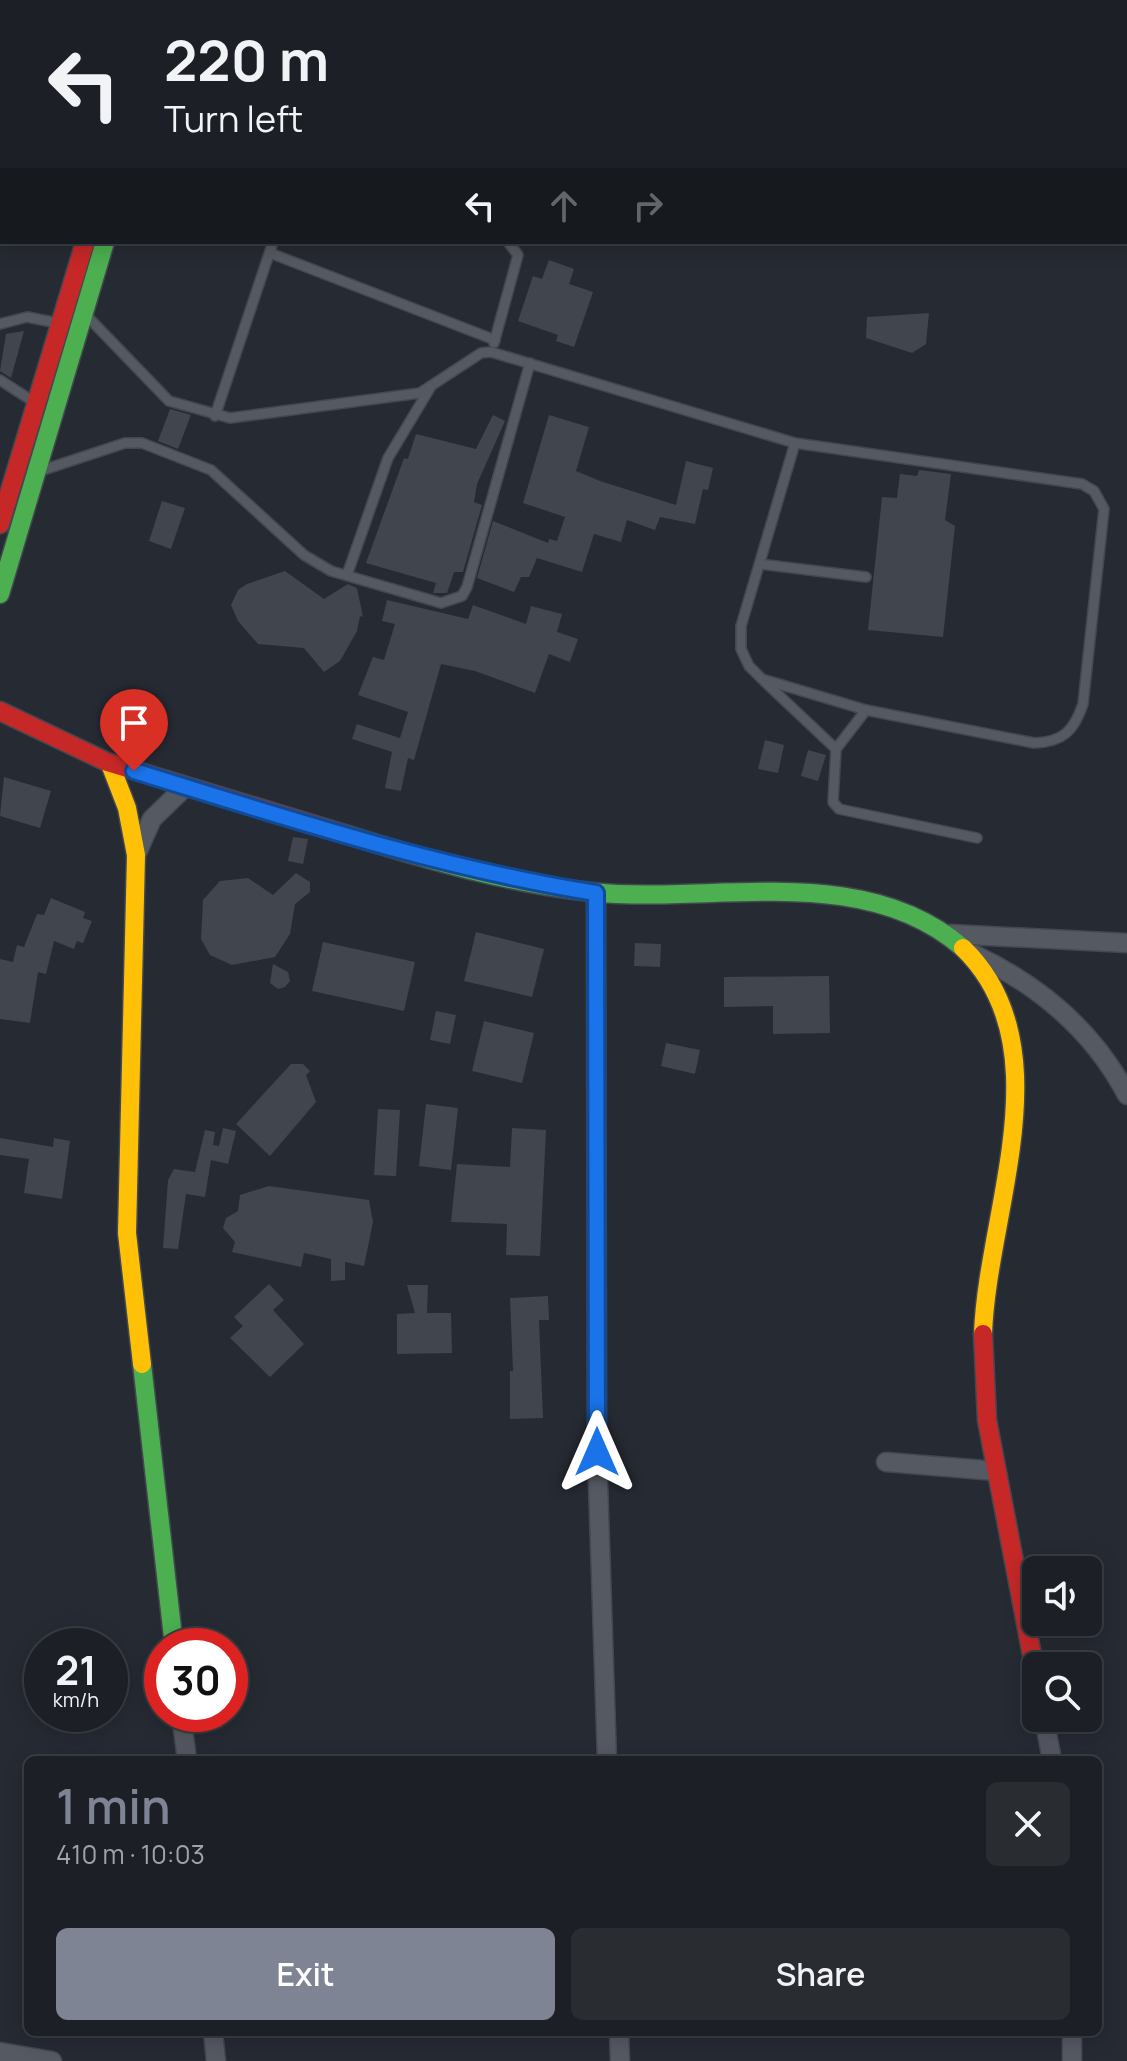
<!DOCTYPE html>
<meta charset="utf-8">
<style>
:root{--surface:#1c2026;--page:#292d32;--text:#f1f3f6;--muted:#a0a3a7;--line:#3a3e43;--accent:#7e8493}
body{margin:0;font-family:Manrope,sans-serif;background:var(--page);color:var(--text);height:100vh;display:flex;flex-direction:column;font-size:30px;white-space:nowrap}
*{box-sizing:border-box;margin:0}
p{font-size:26px;color:var(--muted)}
.icon{flex:none;width:44px;height:44px;fill:none;stroke:currentColor;stroke-width:2;stroke-linecap:round;stroke-linejoin:round}
.map{position:relative;flex:1;overflow:hidden}
.drawer{position:absolute;left:24px;top:1756px;width:1078px;height:280px;display:flex;flex-direction:column;background:var(--surface);border-radius:12px;box-shadow:0 4px 20px #0003,0 0 0 2px var(--line)}
.drawer>*{flex:none}
.guide{position:absolute;left:0px;top:0px;width:1128px;height:244px;box-shadow:0 4px 20px #0003,0 0 0 2px var(--line);background:#1c2026;color:var(--text);overflow:hidden}
.controls{position:absolute;left:1022px;top:1556px;display:grid;gap:16px}
.controls a{display:grid;place-items:center;width:80px;height:80px;border-radius:12px;background:var(--surface);box-shadow:0 4px 20px #0003,0 0 0 2px var(--line);font-size:40px}
.speed{position:absolute;left:24px;top:1628px;display:flex;gap:16px;font-size:40px;font-weight:700;text-align:center}
.speed>*{display:grid;place-content:center;width:104px;height:104px;border-radius:50%;background:var(--surface);box-shadow:0 4px 20px #0003,0 0 0 2px var(--line);line-height:1}
.speed small{font-size:20px;font-weight:400}
.speed .limit{border:12px solid #d22;background:#fff;color:#111}
.pin{position:absolute;display:grid;place-items:center;width:68px;height:68px;color:#fff;margin:-82px -34px;border-radius:50% 50% 50% 0;rotate:-45deg;box-shadow:0 0 8px #0007}
.pin .icon{rotate:45deg}
.me{position:absolute;width:88px;margin:-44px;rotate:0deg;stroke-linejoin:round;filter:drop-shadow(0 0 6px #0008)}
.turn{display:flex;align-items:center;gap:28px;height:168px;padding:0 32px;font-size:36px}
.turn .icon{width:104px;height:104px;stroke-width:2.5}
.turn b{display:block;font-size:56px;line-height:68px}
.lanes{display:flex;align-items:center;height:76px;padding:0 32px;background:#0003;justify-content:center;gap:40px;direction:ltr}
.lanes .off{opacity:.35}
.round{display:grid;place-items:center;flex:none;width:84px;height:84px;border-radius:12px;background:var(--page)}
.overview{display:flex;align-items:center;justify-content:space-between;height:136px;padding:0 32px}
h1{font-size:48px;font-weight:600;line-height:60px;color:var(--accent)}
.action{display:flex;gap:16px;margin-top:auto;padding:16px 32px}
.action a{flex:1;height:92px;border-radius:12px;background:var(--accent);color:#fff;font-size:32px;font-weight:600;line-height:92px;text-align:center}
.action a+a{background:var(--page);color:var(--text)}
.map>svg:first-child{display:block}
.building{fill:#41454e}
.lines{fill:none;stroke-linecap:round;stroke-linejoin:round}
.lane-casing{stroke:#434750;stroke-width:12}
.street-casing{stroke:#434750;stroke-width:21}
.fast-casing{stroke:#434750;stroke-width:21}
.slow-casing{stroke:#434750;stroke-width:21}
.jam-casing{stroke:#434750;stroke-width:21}
.lane{stroke:#555962;stroke-width:9}
.street{stroke:#555962;stroke-width:18}
.fast{stroke:#4caf50;stroke-width:18}
.slow{stroke:#ffc107;stroke-width:18}
.jam{stroke:#c62828;stroke-width:18}
.route-casing{stroke:#114b97;stroke-width:20}
.route{stroke:#1a73e8;stroke-width:14}
</style>
<div class="map">
<svg width="1127" height="2061" viewBox="0 0 1127 2061">
<rect width="100%" height="100%" fill="#262a33"/>
<g class="building">
<polygon points="549,260 574,269 569,284 593,292 574,347 556,341 558,335 518,321 533,276 542,279"/>
<polygon points="929,313 926,344 912,353 866,338 867,317"/>
<polygon points="24,331 11,378 0,371 6,334"/>
<polygon points="170,409 191,415 178,449 158,441"/>
<polygon points="493,415 505,421 477,484 474,502 482,505 463,572 454,572 447,593 433,593 436,583 366,563 404,458 408,459 416,434 476,449"/>
<polygon points="549,415 589,427 576,471 600,481 676,505 686,461 713,468 708,490 703,489 695,524 660,517 655,530 627,520 621,542 594,534 582,572 537,558 529,577 521,577 514,592 477,578 493,521 548,543 549,539 557,541 565,517 523,503"/>
<polygon points="919,470 951,474 945,520 955,526 943,637 868,630 882,497 897,498 900,474 917,476"/>
<polygon points="162,501 185,508 171,549 149,541"/>
<polygon points="285,571 324,599 348,584 357,588 363,617 360,616 357,631 340,661 324,672 304,648 258,644 238,621 231,605 238,590 247,584"/>
<polygon points="387,600 468,619 473,605 526,624 531,606 562,614 557,632 578,639 570,662 549,654 535,693 475,671 441,664 414,760 408,758 401,791 385,788 392,752 352,739 357,724 400,738 408,712 358,695 373,657 384,660 395,624 382,621"/>
<polygon points="765,740 784,745 778,773 758,769"/>
<polygon points="808,750 826,755 818,781 801,776"/>
<polygon points="4,777 51,791 40,828 0,816"/>
<polygon points="293,837 308,839 303,864 288,861"/>
<polygon points="296,873 310,882 310,892 295,904 290,934 275,957 232,965 210,955 201,939 203,900 220,881 248,878 273,895"/>
<polygon points="51,898 85,912 83,918 92,921 83,943 77,941 74,949 54,941 46,974 38,972 30,1023 0,1019 0,959 13,962 17,945 24,947 37,914 44,915"/>
<polygon points="476,932 544,949 532,997 464,981"/>
<polygon points="323,942 415,962 404,1011 312,991"/>
<polygon points="635,943 661,944 660,967 634,966"/>
<polygon points="273,964 288,972 290,981 285,987 278,989 270,983"/>
<polygon points="829,976 830,1033 773,1034 773,1006 724,1007 724,977"/>
<polygon points="436,1011 456,1015 450,1044 430,1040"/>
<polygon points="484,1021 534,1033 522,1083 472,1071"/>
<polygon points="666,1043 700,1050 695,1074 661,1066"/>
<polygon points="291,1064 303,1064 310,1071 306,1075 316,1102 270,1156 236,1124"/>
<polygon points="426,1104 458,1108 451,1170 419,1166"/>
<polygon points="378,1109 400,1110 396,1176 374,1175"/>
<polygon points="223,1128 236,1131 228,1164 211,1160 205,1197 186,1194 178,1249 163,1248 168,1180 174,1169 195,1172 205,1130 215,1132 213,1145 219,1146"/>
<polygon points="512,1128 546,1130 540,1256 506,1255 507,1224 451,1222 457,1164 510,1167"/>
<polygon points="0,1138 53,1147 54,1138 70,1141 62,1199 24,1193 29,1159 0,1155"/>
<polygon points="269,1186 369,1200 373,1222 364,1266 345,1262 345,1280 331,1281 331,1259 304,1253 301,1267 232,1252 235,1242 223,1228 226,1218 238,1211 240,1195"/>
<polygon points="269,1284 284,1300 273,1310 304,1344 270,1377 230,1338 243,1326 234,1317"/>
<polygon points="407,1285 428,1285 427,1313 451,1313 452,1353 397,1354 397,1314 415,1313"/>
<polygon points="548,1296 549,1320 539,1320 543,1418 510,1419 510,1371 513,1371 510,1298"/>
</g>
<g class="lines">
<defs>
<g id="lane">
<polyline points="270,253 495,340"/>
<path d="M86 315 169 401 230 418 420 393 481 353 491 352 795 443 1082 484 1094 491 1104 509 1083 704C1074 731 1063 742 1034 743L866 710 762 679 749 666 741 649V626L795 443"/>
<polyline points="0,324 27,317 58,323"/>
<polyline points="494,343 518,255 508,242"/>
<polyline points="0,380 34,402"/>
<polyline points="215,416 273,242"/>
<polyline points="40,471 125,443 142,443 211,470 304,555 331,571 441,603 462,596 467,587 530,363"/>
<polyline points="760,564 866,577"/>
<polyline points="347,575 388,458 430,388"/>
<polyline points="765,682 836,749"/>
<polyline points="866,710 836,749 833,802 839,809 977,838"/>
</g>
<g id="street">
<polyline points="362,2 363,0"/>
<polyline points="628,2 628,0"/>
<polyline points="1032,2 1032,0"/>
<polyline points="136,855 152,819 184,788"/>
<polyline points="596,893 597,1452 607,1760"/>
<polyline points="950,934 1127,943"/>
<path d="M973 954C1039 985 1093 1030 1127 1095"/>
<polyline points="886,1462 996,1471"/>
<polyline points="181,1714 187,1760"/>
<polyline points="1044,1718 1052,1760"/>
<polyline points="213,2032 216,2061"/>
<polyline points="619,2032 620,2061"/>
<polyline points="0,2052 52,2061"/>
<polyline points="1072,2061 1072,2032"/>
</g>
<g id="fast">
<polyline points="144,0 146,2"/>
<polyline points="1126,211 1127,211"/>
<polyline points="0,594 105,242"/>
<path d="M348 835C428 860 507 883 591 892 711 905 862 860 963 948"/>
<polyline points="142,1364 174,1646"/>
</g>
<g id="slow">
<polyline points="293,0 301,2"/>
<polyline points="1126,191 1127,191"/>
<polyline points="110,764 127,808 136,855 127,1233 142,1364"/>
<path d="M963 948C1065 1047 987 1212 983 1334"/>
</g>
<g id="jam">
<polyline points="192,2 194,0"/>
<polyline points="0,524 85,242"/>
<polyline points="0,711 107,762 348,835"/>
<polyline points="983,1334 987,1420 1036,1676"/>
</g>
</defs>
<use href="#lane" class="lane-casing"/>
<use href="#street" class="street-casing"/>
<use href="#fast" class="fast-casing"/>
<use href="#slow" class="slow-casing"/>
<use href="#jam" class="jam-casing"/>
<use href="#lane" class="lane"/>
<use href="#street" class="street"/>
<use href="#fast" class="fast"/>
<use href="#slow" class="slow"/>
<use href="#jam" class="jam"/>
</g>
<g class="lines">
<defs>
<path id="route" d="M134 771C287 818 438 868 596 893L597 1452"/>
</defs>
<use href="#route" class="route-casing"/>
<use href="#route" class="route"/>
</g>
</svg>
<div class="controls">
<a><svg class="icon" aria-label="sound" viewBox="0 0 24 24"><path d="M4 9h4l5-4v14l-5-4H4zM17 9q2 3 0 6"/></svg></a>
<a><svg class="icon" aria-label="search" viewBox="0 0 24 24"><circle cx="10" cy="10" r="6"/><path d="M15 15l6 6"/></svg></a>
</div>
<div class="speed"><div>21<small>km/h</small></div><div class="limit">30</div></div>
<div class="pin" style="left:134px;top:771px;background:#d93025"><svg class="icon" aria-label="arrive" viewBox="0 0 24 24"><path d="M6 21V4h12l-3 4 3 4H6"/></svg></div>
<svg class="me" style="left:597px;top:1452px" viewBox="-20 -20 40 40"><path d="M0-17L14 15 0 8-14 15z" fill="#1a73e8" stroke="#fff" stroke-width="4"/></svg>
<div class="guide">
<div class="turn"><svg class="icon" aria-label="left" viewBox="0 0 24 24"><path d="M17 20v-9H6M10 6l-5 5 5 5"/></svg><div><b>220 m</b>Turn left</div></div>
<div class="lanes"><svg class="icon" aria-label="left" viewBox="0 0 24 24"><path d="M17 20v-9H6M10 6l-5 5 5 5"/></svg><svg class="icon off" aria-label="ahead" viewBox="0 0 24 24"><path d="M12 20V5M6 11l6-6 6 6"/></svg><svg class="icon off" aria-label="right" viewBox="0 0 24 24"><path d="M7 20v-9h11M14 6l5 5-5 5"/></svg></div>
</div>
<section class="drawer">
<div class="overview"><div><h1>1 min</h1><p>410 m · 10:03</p></div><a class="round"><svg class="icon" aria-label="close" viewBox="0 0 24 24"><path d="M6 6l12 12M18 6L6 18"/></svg></a></div>
<div class="action"><a>Exit</a><a>Share</a></div>
</section>
</div>
